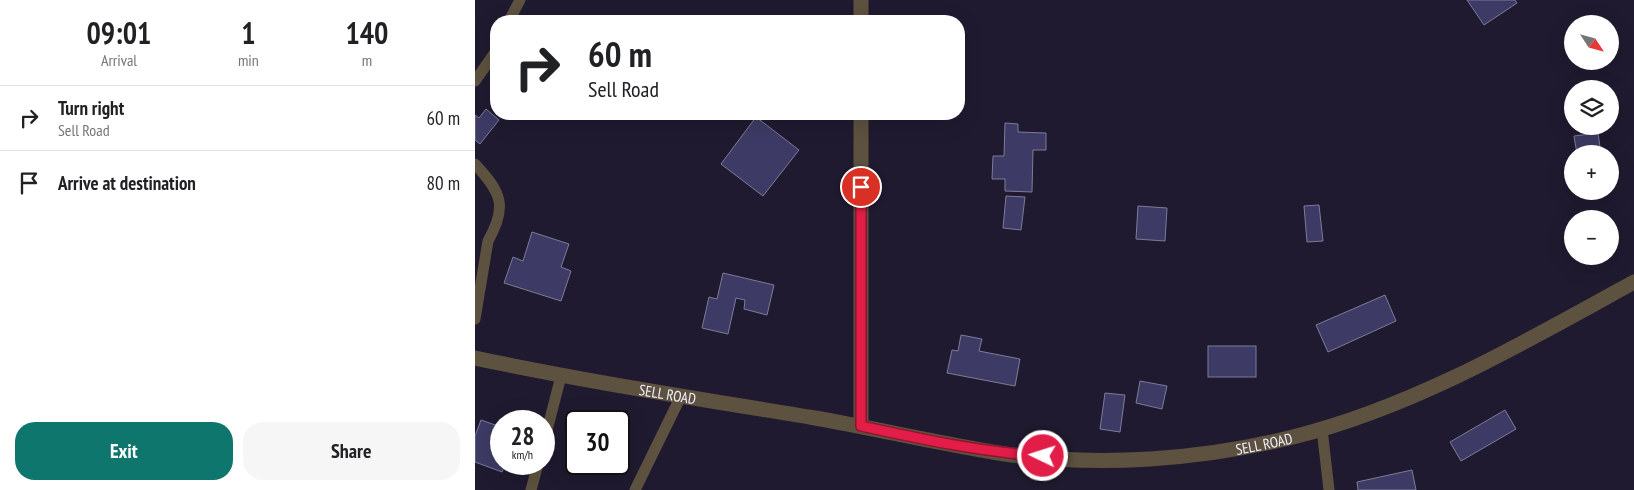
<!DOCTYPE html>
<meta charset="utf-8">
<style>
:root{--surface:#fff;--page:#f6f6f6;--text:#202124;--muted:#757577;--line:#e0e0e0;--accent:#0f766e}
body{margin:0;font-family:"PT Sans Narrow",sans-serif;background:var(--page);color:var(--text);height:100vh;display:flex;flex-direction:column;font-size:19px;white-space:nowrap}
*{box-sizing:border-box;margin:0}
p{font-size:16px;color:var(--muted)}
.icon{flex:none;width:28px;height:28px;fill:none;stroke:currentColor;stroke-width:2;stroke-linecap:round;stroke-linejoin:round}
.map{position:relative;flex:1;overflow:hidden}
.sheet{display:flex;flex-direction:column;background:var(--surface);width:475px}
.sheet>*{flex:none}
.guide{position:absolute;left:15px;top:15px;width:475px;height:105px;border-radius:20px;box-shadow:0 5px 20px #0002;background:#fff;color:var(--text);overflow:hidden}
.needle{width:32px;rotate:126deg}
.tools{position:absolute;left:1089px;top:15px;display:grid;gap:10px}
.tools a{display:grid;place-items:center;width:55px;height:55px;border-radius:50%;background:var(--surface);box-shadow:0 5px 20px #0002;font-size:25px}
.speed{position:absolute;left:15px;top:410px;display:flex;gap:10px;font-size:25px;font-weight:700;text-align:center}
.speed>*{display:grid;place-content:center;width:65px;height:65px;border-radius:50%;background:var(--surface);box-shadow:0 5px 20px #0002;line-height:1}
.speed small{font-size:12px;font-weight:400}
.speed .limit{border:2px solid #111;border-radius:8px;background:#fff;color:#111}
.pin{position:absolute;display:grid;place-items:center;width:42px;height:42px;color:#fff;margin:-21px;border:2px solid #fff;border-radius:50%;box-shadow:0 1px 5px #0007}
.me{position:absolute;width:55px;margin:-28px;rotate:274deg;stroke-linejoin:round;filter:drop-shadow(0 0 4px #0008)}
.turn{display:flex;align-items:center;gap:18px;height:105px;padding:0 15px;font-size:22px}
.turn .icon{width:65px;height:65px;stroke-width:2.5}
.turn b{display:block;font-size:35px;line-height:42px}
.eta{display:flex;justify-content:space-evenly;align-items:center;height:85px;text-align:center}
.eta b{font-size:30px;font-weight:700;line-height:35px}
.primary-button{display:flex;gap:10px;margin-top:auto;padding:10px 15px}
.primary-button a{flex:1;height:58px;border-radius:20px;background:var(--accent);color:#fff;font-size:20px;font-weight:700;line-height:58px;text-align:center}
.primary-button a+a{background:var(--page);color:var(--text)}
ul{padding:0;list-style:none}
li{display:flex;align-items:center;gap:15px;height:65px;padding:0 15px;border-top:1px solid var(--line)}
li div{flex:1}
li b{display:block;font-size:19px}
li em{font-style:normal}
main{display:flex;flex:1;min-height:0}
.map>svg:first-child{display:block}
.building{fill:#3d3b65;stroke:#7c7c98}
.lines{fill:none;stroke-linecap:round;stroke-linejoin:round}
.service{stroke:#5d523f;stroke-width:11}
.minor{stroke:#5d523f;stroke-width:15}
.route-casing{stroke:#92132f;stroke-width:12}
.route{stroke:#e11d48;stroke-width:9}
.labels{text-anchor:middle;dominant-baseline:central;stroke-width:5;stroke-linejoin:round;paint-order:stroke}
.street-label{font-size:15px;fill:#f2effe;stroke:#201a30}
</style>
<main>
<section class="sheet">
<div class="eta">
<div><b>09:01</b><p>Arrival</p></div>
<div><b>1</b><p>min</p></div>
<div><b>140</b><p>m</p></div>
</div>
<ul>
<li><svg class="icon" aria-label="right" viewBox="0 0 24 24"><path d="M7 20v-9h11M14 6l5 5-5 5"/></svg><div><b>Turn right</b><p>Sell Road</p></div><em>60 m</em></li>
<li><svg class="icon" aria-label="arrive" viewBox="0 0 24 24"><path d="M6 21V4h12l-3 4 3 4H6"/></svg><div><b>Arrive at destination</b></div><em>80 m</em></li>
</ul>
<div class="primary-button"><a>Exit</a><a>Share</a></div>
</section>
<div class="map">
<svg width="1159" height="490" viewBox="0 0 1159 490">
<rect width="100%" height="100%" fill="#201a30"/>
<g class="building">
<polygon points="992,0 1040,0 1042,3 1009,25"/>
<polygon points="11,109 24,120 5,144 0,140 0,115 4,118"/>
<polygon points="281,117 324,150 288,196 246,164"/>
<polygon points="530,123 543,124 543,132 571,133 571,150 558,150 557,192 530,191 530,179 517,179 518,156 529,156"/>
<polygon points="1123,133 1126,154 1102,154 1099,136"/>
<polygon points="531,196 550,197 546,230 528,228"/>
<polygon points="844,205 848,241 832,242 829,206"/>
<polygon points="663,206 692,208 690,241 661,239"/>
<polygon points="57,232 94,244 86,267 96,271 86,301 29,283 38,257 48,261"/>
<polygon points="248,273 299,285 292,315 269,309 270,300 261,298 253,334 227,328 234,297 242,299"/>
<polygon points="910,295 921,321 853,352 841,325"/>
<polygon points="486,335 507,339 504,351 545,359 540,386 472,373 477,350 483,351"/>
<rect x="733" y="346" width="48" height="31"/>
<polygon points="665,381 692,386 687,409 661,403"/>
<polygon points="630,393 650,395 645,432 625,429"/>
<polygon points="1030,410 1041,429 986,461 975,442"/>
<polygon points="6,420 26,427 26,464 30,464 27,472 0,462 0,436"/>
<polygon points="101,427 101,453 91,448"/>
<polygon points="937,470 941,490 883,490 882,482"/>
</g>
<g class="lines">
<g class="service">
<polyline points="34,21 45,0"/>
<polyline points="0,81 21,51"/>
<path d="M0 164C26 192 33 206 13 241L0 319"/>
<polyline points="847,429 854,490"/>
<polyline points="69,442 86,376"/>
<polyline points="56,490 63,464"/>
<polyline points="160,490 206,396"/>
</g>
<g class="minor">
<polyline points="386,0 386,21"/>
<path id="s1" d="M0 358C113 382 226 399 340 418 403 429 466 444 530 454 625 467 726 460 818 437 939 407 1050 342 1159 282"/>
<polyline points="386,426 386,114"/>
</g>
</g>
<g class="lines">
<defs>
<path id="route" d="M386 187V426C446 439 506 452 568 456"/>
</defs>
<use href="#route" class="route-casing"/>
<use href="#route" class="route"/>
</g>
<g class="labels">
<g class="street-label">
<text stroke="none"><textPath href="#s1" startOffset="196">SELL ROAD</textPath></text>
<text stroke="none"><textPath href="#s1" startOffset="799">SELL ROAD</textPath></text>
</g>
</g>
</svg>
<div class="tools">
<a><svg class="needle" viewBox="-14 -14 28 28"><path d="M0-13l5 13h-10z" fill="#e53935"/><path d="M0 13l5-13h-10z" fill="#757577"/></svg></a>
<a><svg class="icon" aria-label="layers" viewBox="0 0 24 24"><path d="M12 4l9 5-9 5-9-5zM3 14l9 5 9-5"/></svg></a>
<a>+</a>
<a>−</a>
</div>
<div class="speed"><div>28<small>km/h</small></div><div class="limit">30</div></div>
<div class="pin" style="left:386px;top:187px;background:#d93025"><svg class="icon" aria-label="arrive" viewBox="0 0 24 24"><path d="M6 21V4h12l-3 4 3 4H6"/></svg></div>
<svg class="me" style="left:568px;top:456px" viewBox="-20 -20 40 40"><circle r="17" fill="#e11d48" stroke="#fff" stroke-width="3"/><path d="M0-11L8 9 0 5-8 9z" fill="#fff"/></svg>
<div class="guide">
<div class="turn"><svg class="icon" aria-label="right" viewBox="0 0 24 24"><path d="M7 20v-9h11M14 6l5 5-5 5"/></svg><div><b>60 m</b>Sell Road</div></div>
</div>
</div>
</main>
